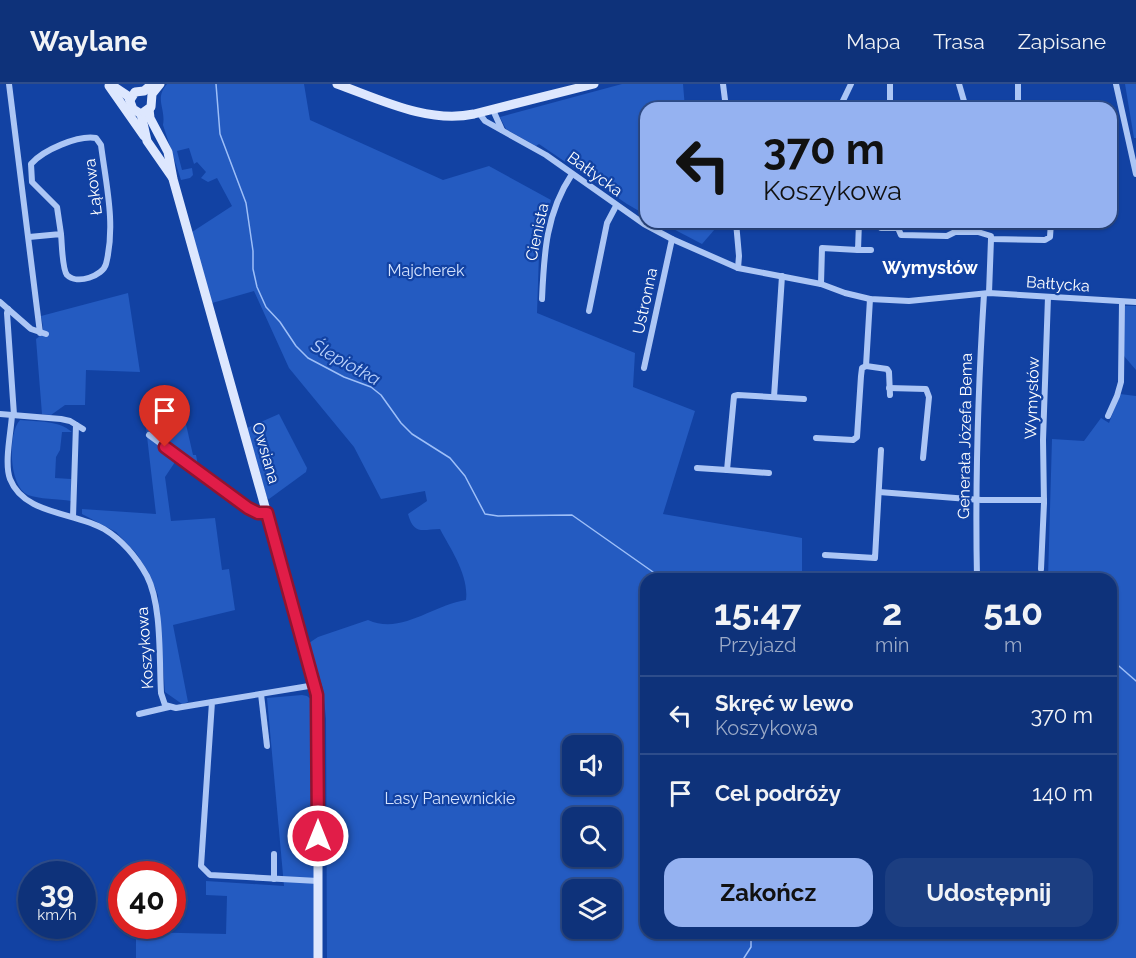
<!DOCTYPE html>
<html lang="pl">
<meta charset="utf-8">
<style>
:root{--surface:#0e327a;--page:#1c3e81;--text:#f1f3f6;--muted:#9baac7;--line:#2e4d8b;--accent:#95b2f1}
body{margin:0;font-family:Raleway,sans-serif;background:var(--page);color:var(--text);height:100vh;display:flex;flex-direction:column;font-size:22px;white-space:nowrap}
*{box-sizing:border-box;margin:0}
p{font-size:20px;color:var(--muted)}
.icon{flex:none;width:33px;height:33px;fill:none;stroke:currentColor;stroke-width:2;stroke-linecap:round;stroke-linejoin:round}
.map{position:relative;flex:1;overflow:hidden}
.sheet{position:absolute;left:640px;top:489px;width:477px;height:366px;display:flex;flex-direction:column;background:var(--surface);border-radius:18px;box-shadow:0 2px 4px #0004,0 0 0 2px var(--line)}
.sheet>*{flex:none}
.hud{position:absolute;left:640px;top:18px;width:477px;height:126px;border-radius:18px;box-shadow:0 2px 4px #0004,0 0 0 2px var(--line);background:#95b2f1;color:#111;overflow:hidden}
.buttons{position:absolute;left:562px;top:651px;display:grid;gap:12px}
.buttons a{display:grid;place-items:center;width:60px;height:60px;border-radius:12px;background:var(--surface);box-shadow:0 2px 4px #0004,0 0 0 2px var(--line);font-size:30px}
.speed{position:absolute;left:18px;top:777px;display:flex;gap:12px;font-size:30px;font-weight:700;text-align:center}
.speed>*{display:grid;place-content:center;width:78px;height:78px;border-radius:50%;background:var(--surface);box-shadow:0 2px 4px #0004,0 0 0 2px var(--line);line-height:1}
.speed small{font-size:15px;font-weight:400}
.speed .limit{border:9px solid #d22;background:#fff;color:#111}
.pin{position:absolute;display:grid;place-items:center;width:51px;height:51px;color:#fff;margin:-62px -26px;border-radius:50% 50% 50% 0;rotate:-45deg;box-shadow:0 0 6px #0007}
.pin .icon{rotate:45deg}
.me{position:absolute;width:66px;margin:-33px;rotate:0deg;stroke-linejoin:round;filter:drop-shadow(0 0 4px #0008)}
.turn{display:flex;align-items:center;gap:21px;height:126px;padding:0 24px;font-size:27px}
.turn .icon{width:78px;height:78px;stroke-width:2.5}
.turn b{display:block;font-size:42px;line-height:51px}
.eta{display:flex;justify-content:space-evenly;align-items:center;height:102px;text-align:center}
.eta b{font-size:36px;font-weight:700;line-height:42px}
.cta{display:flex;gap:12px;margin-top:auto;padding:12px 24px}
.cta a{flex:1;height:69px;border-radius:18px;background:var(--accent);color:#111;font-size:24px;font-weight:700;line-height:69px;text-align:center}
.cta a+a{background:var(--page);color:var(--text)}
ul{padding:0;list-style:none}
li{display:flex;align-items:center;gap:18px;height:78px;padding:0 24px;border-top:2px solid var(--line)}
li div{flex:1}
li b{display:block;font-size:22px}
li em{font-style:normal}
header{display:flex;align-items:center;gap:36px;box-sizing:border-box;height:84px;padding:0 30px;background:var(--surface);border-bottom:2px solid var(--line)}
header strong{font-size:28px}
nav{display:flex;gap:33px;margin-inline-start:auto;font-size:21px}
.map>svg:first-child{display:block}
.green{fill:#245bc1;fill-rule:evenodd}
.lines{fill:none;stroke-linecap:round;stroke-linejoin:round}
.stream{stroke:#9ebff8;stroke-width:1.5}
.street{stroke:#acc6f5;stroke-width:6}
.secondary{stroke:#dde7fe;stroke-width:9}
.route-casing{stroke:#92132f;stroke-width:15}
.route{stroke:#e11d48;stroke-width:10}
.labels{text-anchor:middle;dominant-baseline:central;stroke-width:4.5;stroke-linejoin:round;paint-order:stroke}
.street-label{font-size:16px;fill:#fff;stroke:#1242a3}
.park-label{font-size:16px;fill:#d5e3fe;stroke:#1242a3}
.neighbourhood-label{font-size:18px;font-weight:bold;fill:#fff;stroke:#1242a3}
.water-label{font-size:18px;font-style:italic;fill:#b9d0fb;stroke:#1242a3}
</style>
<header>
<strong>Waylane</strong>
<nav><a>Mapa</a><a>Trasa</a><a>Zapisane</a></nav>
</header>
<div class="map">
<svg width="1136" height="874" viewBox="0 0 1136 874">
<rect width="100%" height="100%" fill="#1242a3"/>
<g class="green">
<path d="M167 0H304L310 36 443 96 489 82 551 116 539 171 537 229 635 269 633 303 695 327 663 430 802 454V492L835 495H646V849H1112V495H1048L1052 355 1084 357 1101 334 1109 339 1120 310 1136 312V874H327L326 635 323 605 309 559 318 553 368 536C402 551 432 521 466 516 469 491 451 466 440 445 423 445 414 452 408 430L427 417 425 407 381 415 354 363 289 284 254 207 212 219 192 148 232 122 217 94 208 98 201 94 206 88 197 78 194 80 189 64 177 67 182 86 192 84 193 91 190 94 181 96 163 41C166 24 154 15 167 0ZM573 662H612V700H573ZM573 734H612V772H573ZM573 806H612V844H573Z"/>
<polygon points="622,0 683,0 685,24 646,24 646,131 627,120 539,60 536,62 506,45 500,33"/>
<polygon points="1125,0 1136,0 1136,54 1134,54"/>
<polygon points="660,138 714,138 715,145 702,160"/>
<path d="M128 209 140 288 86 286 85 321H65L51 331 42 330 36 255C46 249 43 242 41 232Z"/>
<polygon points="1125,222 1136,222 1136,286 1124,272 1123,248"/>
<polygon points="183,327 193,371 196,371 199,387 177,375 165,393 171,437 215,434 222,486 229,485 235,526 173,541 188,618 182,620 165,608 158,511 149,489 136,469 116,448 82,430 82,425 156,430 145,335"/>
<polygon points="279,330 307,384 306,388 269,415 267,414 247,344"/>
<path d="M20 336C38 338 58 336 72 348H62L60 366 56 373 55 394 71 395V417C59 415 38 415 28 411 8 402 8 348 20 336Z"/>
<polygon points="980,492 1042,493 1042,495 980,495"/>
<polygon points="302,611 307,612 313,617 316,874 136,874 136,848 226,850 227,812 206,811 206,797 284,802 267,614"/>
</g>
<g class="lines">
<g class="stream">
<polyline points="216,0 220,50 246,119 253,167 253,185 257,203 266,223 280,238 296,262 308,274 344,293 371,303 381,311 401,339 412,350 450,374 465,392 485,430 498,432 572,431 663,495"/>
<polyline points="1112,576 1136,597"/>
<polyline points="744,874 751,863 751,849"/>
</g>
<g class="street">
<polyline points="9,0 40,249"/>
<polyline points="723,0 726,24"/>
<polyline points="959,0 966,24"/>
<polyline points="1116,0 1136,90"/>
<polyline points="829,23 840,23 851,0"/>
<polyline points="890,24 890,0"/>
<polyline points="1018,24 1018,0"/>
<polyline points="493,26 502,46"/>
<polyline points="479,29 485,37 546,71 644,140 672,155 738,184 821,200 845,209 870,215 909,217 989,209 1136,218"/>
<polyline points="736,138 739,172 738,184"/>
<polyline points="881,144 898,144 901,151 947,152 955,148 978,148 991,152 991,155 1045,156 1050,153 1051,138"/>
<path d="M29 153 61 150C62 159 62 185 67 191 77 201 103 192 106 180 116 141 106 100 101 61L96 54C78 51 43 66 31 80L32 98 57 123 61 150"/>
<polyline points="858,166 871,166"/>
<polyline points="821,200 822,164 858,166 859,138"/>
<polyline points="989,209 991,155"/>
<path d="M542 215C544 169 546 129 572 90"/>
<polyline points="0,218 31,245 46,250"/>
<polyline points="8,225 7,229 14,331"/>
<polyline points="589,227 607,139 616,122"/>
<polyline points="866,282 887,285 889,288 890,311"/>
<polyline points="644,284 672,155"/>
<polyline points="889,304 926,305 929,313 923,374"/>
<polyline points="774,313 782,192"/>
<polyline points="0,330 61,335 70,337 83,345"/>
<path d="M12 331C11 348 4 379 10 395 24 431 75 428 104 445 122 456 137 474 147 492 162 521 159 576 161 609L165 621 176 624 212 618"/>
<polyline points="1108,332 1117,312 1121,298 1122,218"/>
<polyline points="149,351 248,424 258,429 268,429"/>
<polyline points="816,354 853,356 857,353 861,292 862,284 866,282 870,215"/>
<polyline points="697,384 727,386"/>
<polyline points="769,389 727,386 734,312 738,311 804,315"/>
<polyline points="879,408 981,416 1044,416"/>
<polyline points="73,433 76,341"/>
<polyline points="825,471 875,474 881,366"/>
<polyline points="1041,485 1044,419 1043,356 1048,213"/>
<path d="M977 494C975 399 978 305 984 210"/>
<polyline points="315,601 212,618 201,782 210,791 318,797"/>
<polyline points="261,610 267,662"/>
<polyline points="139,630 169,623"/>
<polyline points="274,770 274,795"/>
</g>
<g class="secondary">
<polyline points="110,0 128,12 133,25 141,30 147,57 172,93"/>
<path d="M337 0C379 15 428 40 474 30L594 0"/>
<polyline points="109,2 144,52"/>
<polyline points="130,16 135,8 144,7 152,0"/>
<polyline points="149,25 150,34 168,68 173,95 315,601 318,630 318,874"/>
<polyline points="144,28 151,23 152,10 160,0"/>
</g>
</g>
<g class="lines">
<defs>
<polyline id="route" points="165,363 248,424 258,429 267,429 317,611 318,752"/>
</defs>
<use href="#route" class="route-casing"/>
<use href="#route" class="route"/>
</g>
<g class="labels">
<g class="street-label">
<text transform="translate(595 90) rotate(36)">Bałtycka</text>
<text transform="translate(93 103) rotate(-97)">Łąkowa</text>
<text transform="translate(537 148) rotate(-78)">Cienista</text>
<text transform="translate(1058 200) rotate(4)">Bałtycka</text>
<text transform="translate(645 217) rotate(-78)">Ustronna</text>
<text transform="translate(1032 314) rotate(-88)">Wymysłów</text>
<text transform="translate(965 352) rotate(-89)">Generała Józefa Bema</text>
<text transform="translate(266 369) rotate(74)">Owsiana</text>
<text transform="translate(145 564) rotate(-94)">Koszykowa</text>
</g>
<g class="park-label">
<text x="426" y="186">Majcherek</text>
<text x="450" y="714">Lasy Panewnickie</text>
</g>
<g class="neighbourhood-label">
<text x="930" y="183">Wymysłów</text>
</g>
<g class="water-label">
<text transform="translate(346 278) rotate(29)">Ślepiotka</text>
</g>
</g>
</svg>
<div class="buttons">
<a><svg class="icon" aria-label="sound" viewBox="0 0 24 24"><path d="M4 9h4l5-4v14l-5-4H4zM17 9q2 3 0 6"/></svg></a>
<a><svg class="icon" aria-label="search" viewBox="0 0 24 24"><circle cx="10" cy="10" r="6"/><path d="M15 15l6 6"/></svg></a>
<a><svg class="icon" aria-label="layers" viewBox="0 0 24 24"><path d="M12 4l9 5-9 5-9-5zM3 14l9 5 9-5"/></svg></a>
</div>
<div class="speed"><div>39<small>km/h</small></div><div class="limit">40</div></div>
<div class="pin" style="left:165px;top:363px;background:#d93025"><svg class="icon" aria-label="arrive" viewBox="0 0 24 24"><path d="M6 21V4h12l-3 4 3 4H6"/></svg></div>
<svg class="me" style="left:318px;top:752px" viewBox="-20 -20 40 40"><circle r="17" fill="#e11d48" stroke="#fff" stroke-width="3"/><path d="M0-11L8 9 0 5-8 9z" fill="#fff"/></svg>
<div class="hud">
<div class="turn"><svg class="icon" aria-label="left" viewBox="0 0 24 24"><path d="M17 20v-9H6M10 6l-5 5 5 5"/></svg><div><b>370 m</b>Koszykowa</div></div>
</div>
<section class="sheet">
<div class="eta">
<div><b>15:47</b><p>Przyjazd</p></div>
<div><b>2</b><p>min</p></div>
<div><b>510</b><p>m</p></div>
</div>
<ul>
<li><svg class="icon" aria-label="left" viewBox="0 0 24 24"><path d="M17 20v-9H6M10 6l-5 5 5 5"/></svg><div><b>Skręć w lewo</b><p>Koszykowa</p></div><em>370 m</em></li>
<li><svg class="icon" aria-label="arrive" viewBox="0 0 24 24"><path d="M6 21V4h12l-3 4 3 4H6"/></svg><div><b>Cel podróży</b></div><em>140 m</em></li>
</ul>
<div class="cta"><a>Zakończ</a><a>Udostępnij</a></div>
</section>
</div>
